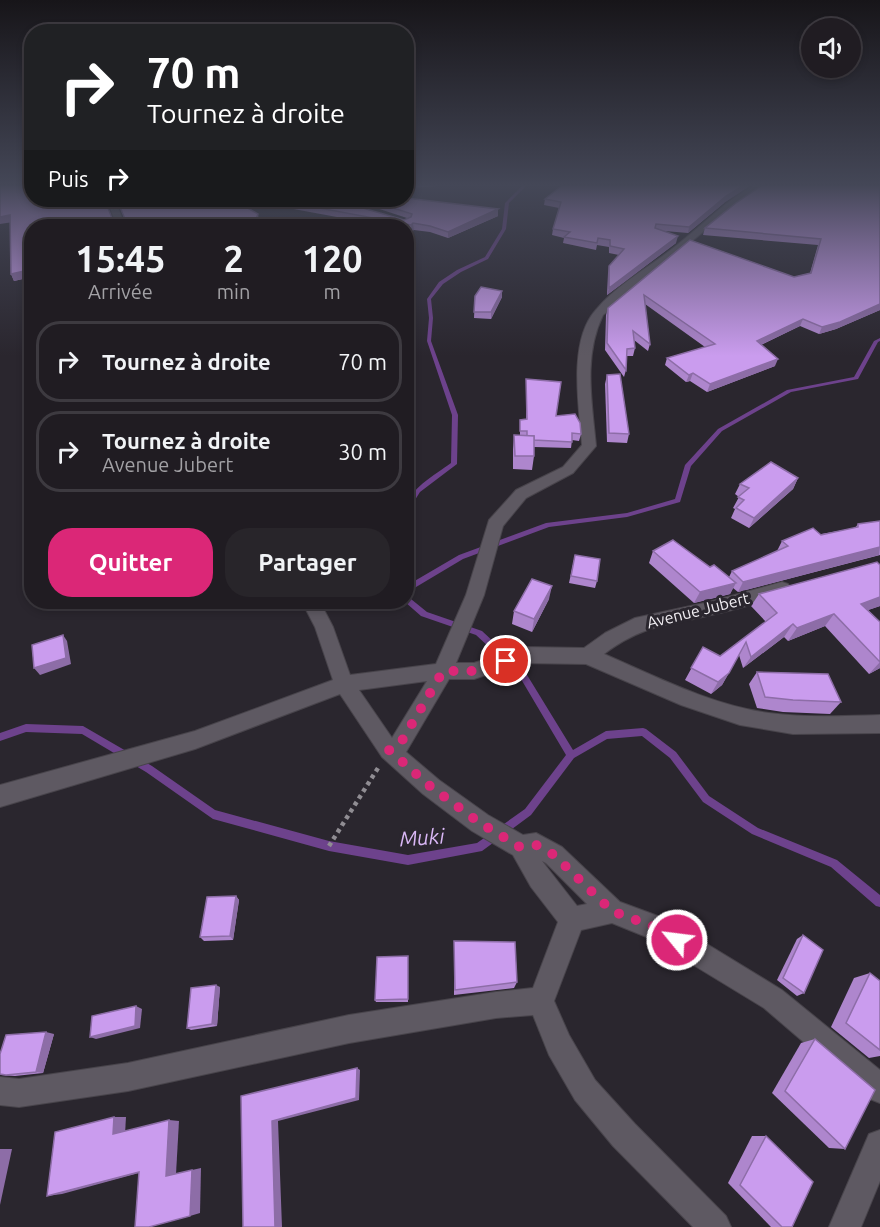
<!DOCTYPE html>
<html lang="fr">
<meta charset="utf-8">
<style>
:root{--surface:#201c22;--page:#28252a;--text:#f1f3f6;--muted:#a2a1a5;--line:#3d3a40;--accent:#db2777}
body{margin:0;font-family:Ubuntu,sans-serif;background:var(--page);color:var(--text);height:100vh;display:flex;flex-direction:column;font-size:22px;white-space:nowrap}
*{box-sizing:border-box;margin:0}
p{font-size:20px;color:var(--muted)}
.icon{flex:none;width:33px;height:33px;fill:none;stroke:currentColor;stroke-width:2;stroke-linecap:round;stroke-linejoin:round}
.map{position:relative;flex:1;overflow:hidden}
.sheet{position:absolute;left:24px;top:219px;width:390px;height:390px;display:flex;flex-direction:column;background:var(--surface);border-radius:24px;box-shadow:0 3px 9px #0003,0 0 0 2px var(--line)}
.sheet>*{flex:none}
.banner{position:absolute;left:24px;top:24px;width:390px;height:183px;border-radius:24px;box-shadow:0 3px 9px #0003,0 0 0 2px var(--line);background:#202124;color:#fff;overflow:hidden}
.buttons{position:absolute;left:801px;top:18px;display:grid;gap:12px}
.buttons a{display:grid;place-items:center;width:60px;height:60px;border-radius:50%;background:var(--surface);box-shadow:0 3px 9px #0003,0 0 0 2px var(--line);font-size:30px}
.pin{position:absolute;display:grid;place-items:center;width:51px;height:51px;color:#fff;margin:-26px;border:3px solid #fff;border-radius:50%;box-shadow:0 2px 6px #0007}
.me{position:absolute;width:66px;margin:-33px;rotate:299deg;stroke-linejoin:round;filter:drop-shadow(0 0 4px #0008)}
.turn{display:flex;align-items:center;gap:21px;height:126px;padding:0 24px;font-size:27px}
.turn .icon{width:78px;height:78px;stroke-width:2.5}
.turn b{display:block;font-size:42px;line-height:51px}
.then{display:flex;align-items:center;height:57px;padding:0 24px;background:#0003;gap:12px;font-size:22px}
.eta{display:flex;justify-content:space-evenly;align-items:center;height:102px;text-align:center}
.eta b{font-size:36px;font-weight:700;line-height:42px}
.cta{display:flex;gap:12px;margin-top:auto;padding:12px 24px}
.cta a{flex:1;height:69px;border-radius:24px;background:var(--accent);color:#fff;font-size:24px;font-weight:700;line-height:69px;text-align:center}
.cta a+a{background:var(--page);color:var(--text)}
ul{padding:0;list-style:none}
li{display:flex;align-items:center;gap:18px;height:81px;margin:0 12px 9px;padding:0 12px;border:3px solid var(--line);border-radius:24px}
li div{flex:1}
li b{display:block;font-size:22px}
li em{font-style:normal}
.map>svg:first-child{display:block}
.lines{fill:none;stroke-linecap:round;stroke-linejoin:round}
.stream{fill:#6d428c;fill-rule:evenodd}
.street-casing{stroke:#48444b;stroke-width:2}
.path{stroke:#908d93;stroke-width:4.5;stroke-dasharray:4 4;stroke-linecap:butt}
.street{fill:#5e5962;fill-rule:evenodd}
.wall{fill:#ae86cd}
.shaded-wall{fill:#8d6da7}
.building{fill:#ca9cee;stroke:#8d6da7;stroke-width:1.5}
.route{stroke:#db2777;stroke-width:10;stroke-dasharray:0 18}
.labels{text-anchor:middle;dominant-baseline:central;stroke-width:6;stroke-linejoin:round;paint-order:stroke}
.street-label{font-size:16px;fill:#f0edf2;stroke:#2a262e}
.near-water-label{font-size:21px;font-style:italic;fill:#d9b7f5;stroke:#2a262e}
</style>
<div class="map">
<svg width="880" height="1227" viewBox="0 0 880 1227">
<rect width="100%" height="100%" fill="#2a262e"/>
<g class="lines">
<g class="stream">
<path d="M524 184H528L509 203 506 229 488 259 461 272 443 284 431 299 433 318 431 341 458 415 457 464 420 492 408 511H406C406 490 435 475 451 463L452 415 427 341 429 318 427 299 439 282 457 270 485 257 502 229 505 203Z"/>
<polygon points="880,338 880,341 878,342 858,379 791,392 722,431 691,466 680,502 627,517 549,527 463,559 406,593 406,586 459,555 546,523 627,513 675,499 685,465 718,429 787,390 854,377 874,341"/>
<polygon points="406,540 409,542 410,561 406,563"/>
<polygon points="406,595 427,612 482,631 524,670 573,750 606,731 643,728 646,729 676,752 709,796 758,828 837,860 880,895 880,907 876,906 831,867 752,834 703,802 670,758 642,736 607,739 574,758 531,815 482,851 408,865 329,851 213,819 146,772 82,734 26,732 0,741 0,733 26,724 83,726 152,766 215,810 329,841 408,855 477,843 525,809 566,755 518,674 476,635 421,616 405,602 406,602"/>
</g>
<defs>
<g id="street">
<path d="M757 184H768L733 207 603 315C583 356 592 402 596 446L573 473 526 498 503 526 484 595 456 663H474L522 647 584 648 605 633 635 618 709 602 782 582 788 584 791 589 788 594C762 602 734 610 707 616 664 626 641 626 604 654 657 677 711 705 769 713 806 718 843 716 880 715V733L793 734 740 725 681 705 586 664 522 663 474 679H449L406 752 439 780 488 815 523 835 536 833 562 847 620 902 666 919 782 990 880 1070V1103L870 1099 764 1008 649 938 612 923 581 930 554 1001 569 1035 595 1080 635 1124 726 1216 731 1227H693L613 1146 575 1100 549 1055 533 1015 496 1018 349 1043 128 1091 19 1107 0 1105V1077L19 1079 128 1063 349 1015 496 992 533 988 558 922 531 887 513 855 472 831 423 794 382 757 340 694 195 749 0 807V785L195 731 333 680 315 627 302 602H320L333 627 350 675 436 664 466 595 489 520 516 490 563 467 582 445C579 407 568 342 595 311 617 284 650 267 677 245 704 224 727 199 757 184ZM427 681 392 738 359 690ZM542 861 546 863 587 904 577 906Z"/>
<polygon points="107,200 115,200 125,226 117,226"/>
<polygon points="295,200 317,200 358,204 362,207 358,210 299,203"/>
<polygon points="880,1130 880,1181 861,1227 829,1227 869,1134"/>
</g>
</defs>
<use href="#street" class="street-casing"/>
<polyline class="path" points="329,846 378,768"/>
<use href="#street" class="street"/>
</g>
<g class="wall">
<polygon points="406,184 469,184 406,188"/>
<polygon points="880,184 880,310 836,329 819,334 800,326 761,345 775,366 707,392 690,381 686,382 665,365 667,358 705,347 645,304 650,344 648,351 634,340 635,348 633,356 627,356 626,370 624,377 605,350 606,315 608,308 690,240 794,277 810,273 818,245 703,235 705,228"/>
<polygon points="545,199 724,203 688,233 665,231 676,243 607,295 608,273 609,266 619,255 609,253 609,247 597,245 596,250 563,243 564,238 552,235 553,229 559,208 544,205"/>
<polygon points="32,200 106,200 105,201 113,221 123,222 259,220 32,226 32,281 27,278 14,281 11,274 10,222"/>
<polygon points="245,200 301,200 404,220 407,218 352,200 342,200 406,200 498,216 448,238 430,232 414,230 411,231 406,231 406,226 386,226"/>
<polygon points="502,291 502,297 491,319 474,318 475,296"/>
<polygon points="607,375 629,434 627,443 607,442 605,384"/>
<polygon points="526,379 556,416 581,434 579,441 572,440 571,448 534,447 534,456 532,470 513,469 513,449 514,435 520,436 520,420 526,419"/>
<polygon points="798,478 793,489 749,528 731,518 735,509 733,508 739,497 735,494 740,484"/>
<polygon points="880,521 880,555 738,592 733,588 730,594 694,603 649,563 653,551 710,567 729,577 732,571 777,551 782,541 855,528 858,524"/>
<polygon points="575,555 597,581 595,588 569,583"/>
<polygon points="880,565 880,606 868,610 880,622 880,668 869,674 825,626 788,641 784,637 743,668 739,655 722,685 711,694 685,680 703,647 720,656 766,622 751,606 759,594"/>
<polygon points="549,599 532,632 512,624 514,611"/>
<polygon points="757,672 841,702 830,714 783,712 757,708 749,684"/>
<polygon points="236,896 239,900 233,940 204,941 200,937"/>
<polygon points="803,935 804,993 797,996 777,980 797,939"/>
<polygon points="454,941 517,982 514,988 454,995"/>
<polygon points="408,959 408,1002 376,1002 375,1000"/>
<polygon points="870,973 880,981 880,1056 869,1058 831,1027 854,978"/>
<polygon points="220,987 217,1026 191,1030 187,1028"/>
<polygon points="54,1034 43,1073 15,1076 0,1075"/>
<polygon points="815,1039 845,1149 829,1148 772,1093 801,1043"/>
<polygon points="752,1136 766,1136 792,1227 771,1227 728,1183"/>
</g>
<g class="shaded-wall">
<polygon points="746,184 753,184 724,203 688,233 689,227 726,196"/>
<polygon points="498,209 498,216 448,238 448,232"/>
<polygon points="258,214 259,220 256,226 253,226"/>
<polygon points="10,215 13,222 0,224 0,217"/>
<polygon points="413,223 414,230 411,231 411,225"/>
<polygon points="678,236 676,243 607,295 609,288"/>
<polygon points="24,271 27,278 14,281 11,274"/>
<polygon points="502,291 502,297 491,319 491,312"/>
<polygon points="880,304 880,310 836,329 819,334 822,327"/>
<polygon points="803,319 800,326 754,348 757,341"/>
<polygon points="778,359 775,366 707,392 710,384"/>
<polygon points="693,373 690,381 686,382 689,375"/>
<polygon points="798,478 793,489 749,528 754,518"/>
<polygon points="880,547 879,555 738,592 743,582"/>
<polygon points="736,583 730,594 694,603 700,592"/>
<polygon points="552,586 549,599 532,632 534,619"/>
<polygon points="880,597 880,606 851,616 861,604"/>
<polygon points="238,602 264,602 255,607 242,610"/>
<polygon points="834,614 825,626 788,641 797,628"/>
<polygon points="793,624 784,637 743,668 751,657"/>
<polygon points="63,635 67,641 71,664 40,675 34,668"/>
<polygon points="880,662 880,668 869,674"/>
<polygon points="729,673 722,685 711,694 718,682"/>
<polygon points="236,896 239,900 233,940 230,936"/>
<polygon points="216,985 220,987 217,1026 212,1024"/>
<polygon points="136,1006 142,1009 140,1028 96,1039 90,1037"/>
<polygon points="46,1032 54,1034 43,1073 36,1072"/>
<polygon points="357,1068 360,1070 359,1100 278,1121 282,1227 275,1227 272,1121"/>
<polygon points="114,1117 126,1117 125,1134 113,1134"/>
<polygon points="169,1120 179,1121 176,1174 166,1176"/>
<polygon points="0,1149 12,1149 0,1205"/>
<polygon points="201,1168 200,1213 190,1216 192,1170"/>
<polygon points="150,1170 62,1194 47,1196 139,1172"/>
</g>
<g class="building">
<polygon points="0,184 32,184 32,200 105,200 113,221 123,222 125,219 117,200 234,200 258,214 253,226 32,226 32,276 24,271 11,274 10,215 0,217"/>
<polygon points="564,184 746,184 726,196 689,227 656,224 655,228 678,236 609,288 609,266 624,249 610,246 610,240 598,238 597,243 564,237 570,232 553,229 561,202 545,199"/>
<polygon points="764,184 880,184 880,304 840,322 822,327 803,319 757,341 778,359 710,384 693,373 689,375 667,358 715,344 644,295 650,344 633,331 635,348 627,349 626,370 607,343 608,308 690,240 794,277 811,273 821,239 705,228 736,203"/>
<polygon points="406,198 498,209 448,232 430,226 413,223 411,225 276,200 301,200 349,204 404,220 411,217 412,214 368,200 406,200"/>
<polygon points="271,221 282,226 270,226"/>
<polygon points="481,287 502,291 491,312 474,312 475,296"/>
<polygon points="620,374 629,434 609,433 607,375"/>
<polygon points="526,379 561,382 556,416 575,414 580,423 581,434 572,433 572,442 534,440 534,436 527,436 527,431 520,431 520,420 527,419"/>
<polygon points="514,435 534,436 534,456 515,456"/>
<polygon points="771,462 798,478 754,518 736,508 744,500 738,497 749,488 740,484"/>
<polygon points="880,521 880,547 743,582 732,571 788,546 782,541 813,528 821,535 858,527 858,524"/>
<polygon points="673,540 710,567 714,565 736,583 700,592 653,551"/>
<polygon points="575,555 600,559 597,581 571,576"/>
<polygon points="877,562 880,565 880,597 861,604 880,622 880,662 834,614 797,628 793,624 751,657 746,642 729,673 718,682 691,668 703,647 720,656 777,613 759,594"/>
<polygon points="532,579 552,586 534,619 514,611"/>
<polygon points="63,635 66,658 34,668 32,645"/>
<polygon points="757,672 828,674 841,702 793,700 765,697"/>
<polygon points="236,896 230,936 200,937 207,897"/>
<polygon points="803,935 823,950 804,993 783,978"/>
<polygon points="454,941 515,942 517,982 455,990"/>
<polygon points="408,956 408,999 375,1000 377,957"/>
<polygon points="870,973 880,981 880,1050 846,1023"/>
<polygon points="216,985 212,1024 187,1028 191,988"/>
<polygon points="136,1006 135,1026 90,1037 92,1016"/>
<polygon points="46,1032 36,1072 6,1075 0,1074 0,1054 6,1035"/>
<polygon points="815,1039 875,1090 845,1149 785,1091"/>
<polygon points="357,1068 356,1098 272,1121 275,1227 243,1227 241,1096"/>
<polygon points="114,1117 113,1134 169,1120 166,1176 192,1170 190,1216 149,1227 135,1227 139,1172 47,1196 55,1132"/>
<polygon points="766,1136 813,1182 792,1227 782,1227 740,1185"/>
</g>
<linearGradient id="sky" x2="0" y2="1"><stop stop-color="#171519"/><stop offset="0.52" stop-color="#444757"/><stop offset="1" stop-color="#444757" stop-opacity="0"/></linearGradient>
<rect width="880" height="356" fill="url(#sky)"/>
<g class="lines">
<polyline class="route" points="506,661 474,671 443,671 400,744 389,750 431,787 480,823 520,847 536,845 554,855 612,911 657,928 677,940"/>
</g>
<g class="labels">
<g class="street-label">
<text transform="translate(698 610) rotate(-14)">Avenue Jubert</text>
</g>
<g class="near-water-label">
<text transform="translate(422 837) rotate(-4)">Muki</text>
</g>
</g>
</svg>
<div class="buttons">
<a><svg class="icon" aria-label="sound" viewBox="0 0 24 24"><path d="M4 9h4l5-4v14l-5-4H4zM17 9q2 3 0 6"/></svg></a>
</div>
<div class="pin" style="left:506px;top:661px;background:#d93025"><svg class="icon" aria-label="arrive" viewBox="0 0 24 24"><path d="M6 21V4h12l-3 4 3 4H6"/></svg></div>
<svg class="me" style="left:677px;top:940px" viewBox="-20 -20 40 40"><circle r="17" fill="#db2777" stroke="#fff" stroke-width="3"/><path d="M0-11L8 9 0 5-8 9z" fill="#fff"/></svg>
<div class="banner">
<div class="turn"><svg class="icon" aria-label="right" viewBox="0 0 24 24"><path d="M7 20v-9h11M14 6l5 5-5 5"/></svg><div><b>70 m</b>Tournez à droite</div></div>
<div class="then">Puis<svg class="icon" aria-label="right" viewBox="0 0 24 24"><path d="M7 20v-9h11M14 6l5 5-5 5"/></svg></div>
</div>
<section class="sheet">
<div class="eta">
<div><b>15:45</b><p>Arrivée</p></div>
<div><b>2</b><p>min</p></div>
<div><b>120</b><p>m</p></div>
</div>
<ul>
<li><svg class="icon" aria-label="right" viewBox="0 0 24 24"><path d="M7 20v-9h11M14 6l5 5-5 5"/></svg><div><b>Tournez à droite</b></div><em>70 m</em></li>
<li><svg class="icon" aria-label="right" viewBox="0 0 24 24"><path d="M7 20v-9h11M14 6l5 5-5 5"/></svg><div><b>Tournez à droite</b><p>Avenue Jubert</p></div><em>30 m</em></li>
</ul>
<div class="cta"><a>Quitter</a><a>Partager</a></div>
</section>
</div>
